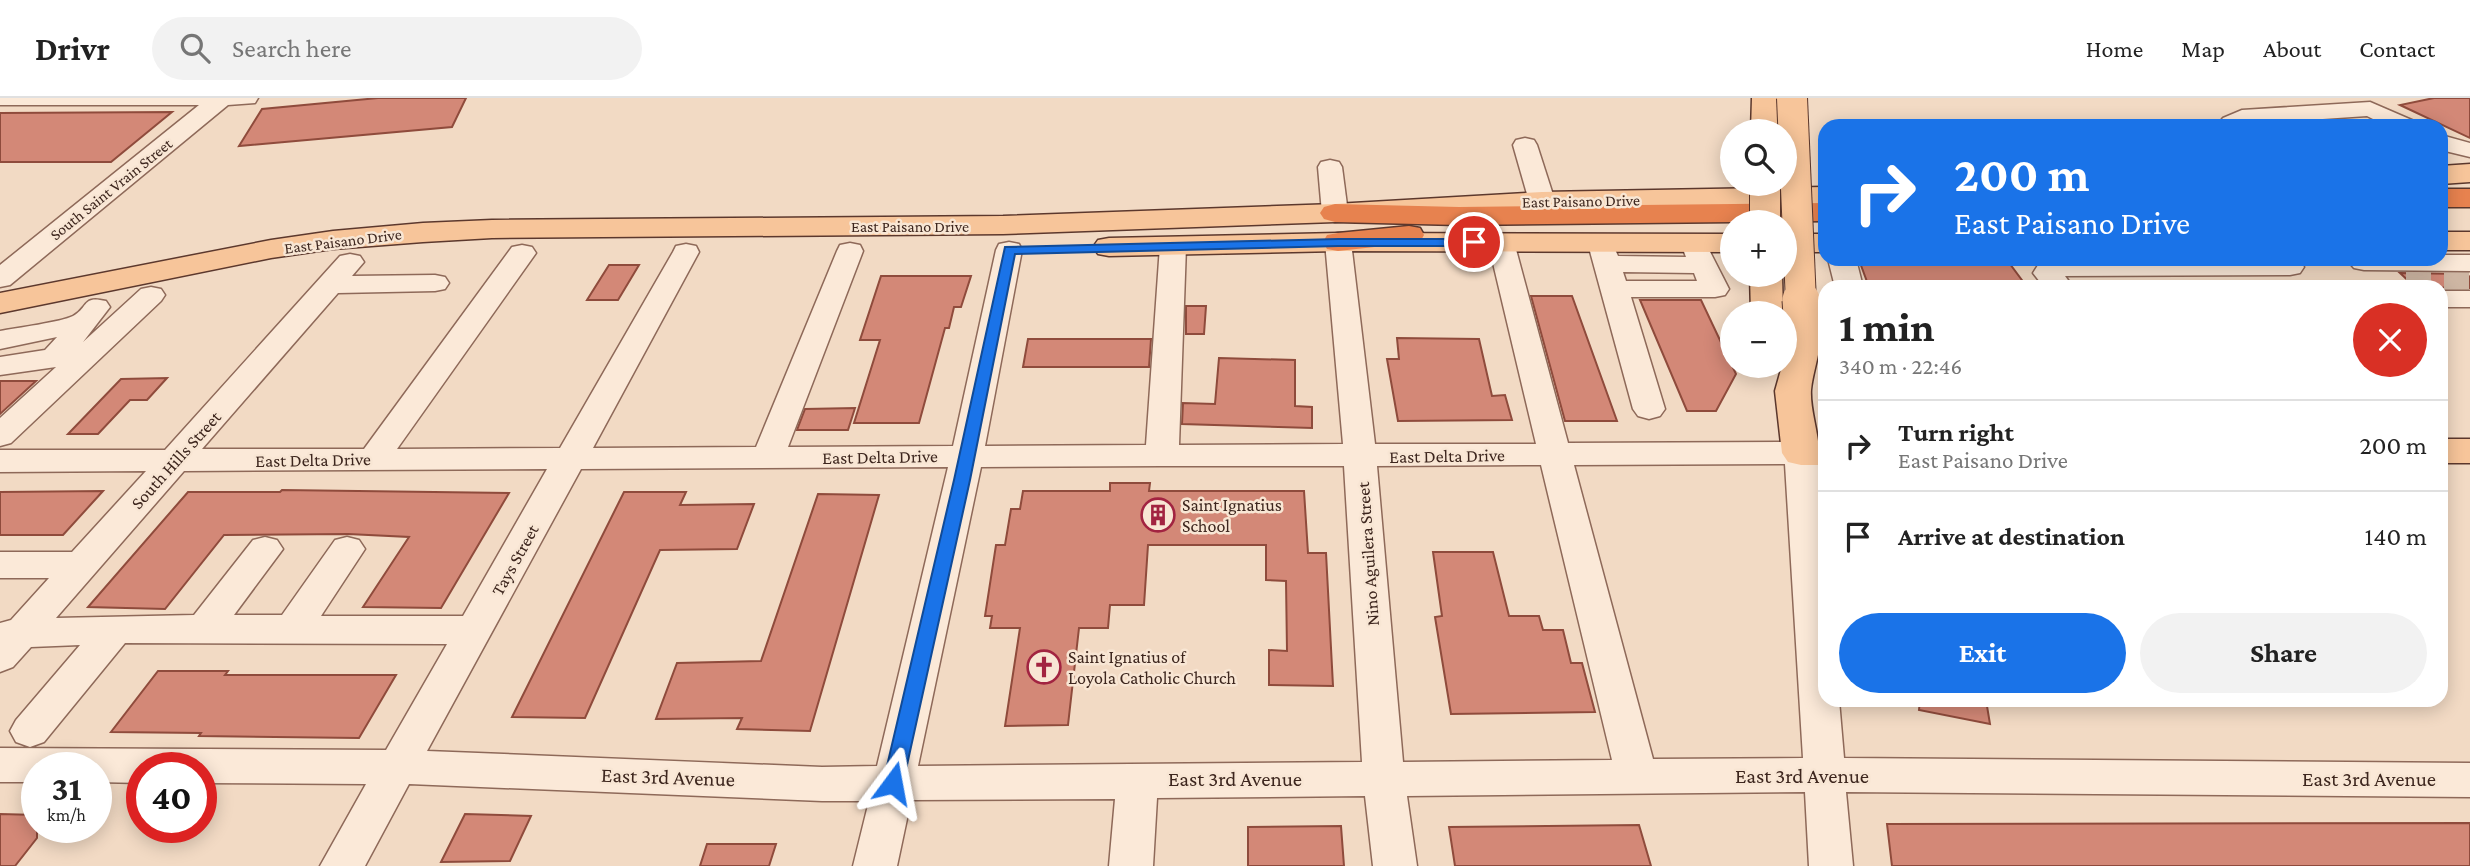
<!DOCTYPE html>
<meta charset="utf-8">
<style>
:root{--surface:#fff;--page:#f2f2f2;--text:#222;--muted:#767676;--line:#e0e0e0;--accent:#1a73e8}
body{margin:0;font-family:"Crimson Pro",serif;background:var(--page);color:var(--text);height:100vh;display:flex;flex-direction:column;font-size:26px;white-space:nowrap}
*{box-sizing:border-box;margin:0}
p{font-size:23px;color:var(--muted)}
.icon{flex:none;width:38px;height:38px;fill:none;stroke:currentColor;stroke-width:2;stroke-linecap:round;stroke-linejoin:round}
.map{position:relative;flex:1;overflow:hidden}
.sheet{position:absolute;left:1818px;top:182px;width:630px;height:427px;display:flex;flex-direction:column;background:var(--surface);border-radius:21px;box-shadow:0 4px 18px #0003}
.sheet>*{flex:none}
.guide{position:absolute;left:1818px;top:21px;width:630px;height:147px;border-radius:21px;box-shadow:0 4px 18px #0003;background:#1a73e8;color:#fff;overflow:hidden}
.tools{position:absolute;left:1720px;top:21px;display:grid;gap:14px}
.tools a{display:grid;place-items:center;width:77px;height:77px;border-radius:50%;background:var(--surface);box-shadow:0 4px 18px #0003;font-size:35px}
.speed{position:absolute;left:21px;top:654px;display:flex;gap:14px;font-size:35px;font-weight:700;text-align:center}
.speed>*{display:grid;place-content:center;width:91px;height:91px;border-radius:50%;background:var(--surface);box-shadow:0 4px 18px #0003;line-height:1}
.speed small{font-size:18px;font-weight:400}
.speed .limit{border:10px solid #d22;background:#fff;color:#111}
.pin{position:absolute;display:grid;place-items:center;width:60px;height:60px;color:#fff;margin:-30px;border:4px solid #fff;border-radius:50%;box-shadow:0 2px 7px #0007}
.me{position:absolute;width:77px;margin:-38px;rotate:13deg;stroke-linejoin:round;filter:drop-shadow(0 0 5px #0008)}
.turn{display:flex;align-items:center;gap:24px;height:147px;padding:0 21px;font-size:32px}
.turn .icon{width:91px;height:91px;stroke-width:2.5}
.turn b{display:block;font-size:49px;line-height:60px}
.round{display:grid;place-items:center;flex:none;width:74px;height:74px;border-radius:37px;background:var(--page)}
.summary{display:flex;align-items:center;justify-content:space-between;height:119px;padding:0 21px}
h1{font-size:42px;font-weight:700;line-height:52px}
.button{display:flex;gap:14px;margin-top:auto;padding:14px 21px}
.button a{flex:1;height:80px;border-radius:42px;background:var(--accent);color:#fff;font-size:28px;font-weight:700;line-height:80px;text-align:center}
.button a+a{background:var(--page);color:var(--text)}
ul{padding:0;list-style:none}
li{display:flex;align-items:center;gap:21px;height:91px;padding:0 21px;border-top:2px solid var(--line)}
li div{flex:1}
li b{display:block;font-size:26px}
li em{font-style:normal}
header{display:flex;align-items:center;gap:42px;box-sizing:border-box;height:98px;padding:0 35px;background:var(--surface);border-bottom:2px solid var(--line)}
header strong{font-size:33px}
nav{display:flex;gap:38px;margin-inline-start:auto;font-size:24px}
.search{width:490px;height:63px;background:var(--page);display:flex;align-items:center;gap:18px;box-sizing:border-box;padding:0 24px;border-radius:38px;color:var(--muted);font-size:26px}
.map>svg:first-child{display:block}
.building{fill:#d38877;stroke:#8f4b3c;stroke-width:2}
.lines{fill:none;stroke-linecap:round;stroke-linejoin:round}
.minor-tunnel{stroke:#ceb6a3;stroke-width:25;stroke-dasharray:25 13;stroke-linecap:butt}
.minor-casing{stroke:#8e6959;stroke-width:3}
.major-casing{stroke:#5c382d;stroke-width:3}
.highway-casing{stroke:#5c382d;stroke-width:3}
.minor{fill:#fbe9d8;fill-rule:evenodd}
.major{fill:#f7c59a;fill-rule:evenodd}
.highway{fill:#e7824f;fill-rule:evenodd}
.major-bridge-far1-casing{stroke:#5c382d;stroke-width:32;stroke-linecap:butt}
.major-bridge-casing{stroke:#5c382d;stroke-width:39;stroke-linecap:butt}
.major-bridge-far1{stroke:#f7c59a;stroke-width:30}
.major-bridge{stroke:#f7c59a;stroke-width:37}
.route{fill:#1a73e8;stroke:#114b97;stroke-width:2}
.labels{text-anchor:middle;dominant-baseline:central;stroke-width:5;stroke-linejoin:round;paint-order:stroke}
.far-street-label{font-size:16px;fill:#3d261e;stroke:#f8e6d4}
.street-label{font-size:18px;fill:#3d261e;stroke:#f8e6d4}
.poi-label{font-size:18px;fill:#3d261e;stroke:#f8e6d4;text-anchor:start}
.near-street-label{font-size:21px;fill:#3d261e;stroke:#f8e6d4}
</style>
<header>
<strong>Drivr</strong>
<div class="search"><svg class="icon" aria-label="search" viewBox="0 0 24 24"><circle cx="10" cy="10" r="6"/><path d="M15 15l6 6"/></svg>Search here</div>
<nav><a>Home</a><a>Map</a><a>About</a><a>Contact</a></nav>
</header>
<div class="map">
<svg width="2470" height="768" viewBox="0 0 2470 768">
<rect width="100%" height="100%" fill="#f2dac4"/>
<g class="building">
<polygon points="378,0 466,0 452,29 239,48 262,11"/>
<polygon points="2434,0 2470,0 2470,40 2400,7"/>
<polygon points="172,14 111,64 0,64 0,15"/>
<polygon points="1859,162 2007,162 2027,189 1869,189"/>
<polygon points="609,167 639,167 618,202 587,202"/>
<polygon points="2400,175 2466,176 2470,179 2470,190 2415,189"/>
<polygon points="881,178 971,178 961,209 954,209 949,230 945,230 919,325 854,325 880,242 860,242"/>
<polygon points="1531,198 1572,198 1617,323 1565,323"/>
<polygon points="1640,202 1701,202 1736,276 1716,313 1687,313"/>
<polygon points="1186,208 1206,208 1204,236 1186,236"/>
<polygon points="1397,240 1479,241 1492,298 1505,297 1512,322 1398,323 1387,261 1399,261"/>
<polygon points="1028,241 1151,241 1149,269 1023,269"/>
<polygon points="1219,260 1295,262 1295,308 1312,309 1312,330 1182,326 1183,305 1215,306"/>
<polygon points="167,280 147,302 130,302 98,336 68,336 121,281"/>
<polygon points="0,283 36,283 0,316"/>
<polygon points="855,310 848,332 797,332 805,311"/>
<polygon points="1110,385 1150,385 1149,393 1304,393 1308,455 1326,455 1333,588 1269,587 1269,552 1287,553 1286,483 1266,482 1266,447 1148,447 1144,507 1110,507 1108,530 1079,530 1068,627 1005,628 1020,530 990,530 992,518 985,518 996,447 1005,447 1011,411 1020,411 1023,393 1110,393"/>
<polygon points="282,392 509,395 441,510 363,509 409,439 348,436 224,437 165,511 88,509 188,394 280,394"/>
<polygon points="103,393 63,437 0,437 0,394"/>
<polygon points="624,394 686,394 680,407 754,406 737,451 660,452 585,620 512,619"/>
<polygon points="818,396 879,397 810,633 737,631 742,620 656,621 677,565 761,563"/>
<polygon points="1433,454 1493,454 1509,518 1539,518 1543,532 1563,532 1571,565 1582,565 1595,614 1451,616 1435,519 1442,518"/>
<polygon points="158,573 228,573 225,577 396,577 359,640 199,638 201,635 111,634"/>
<polygon points="1920,602 1986,602 1990,626 1919,612"/>
<polygon points="0,716 37,717 37,740 15,768 0,768"/>
<polygon points="465,716 531,718 510,763 441,764"/>
<polygon points="2470,725 2470,768 1892,768 1887,726"/>
<polygon points="1639,727 1651,768 1455,768 1449,729"/>
<polygon points="1341,728 1344,768 1248,768 1248,729"/>
<polygon points="707,746 776,746 769,768 700,768"/>
</g>
<g class="lines">
<polyline class="minor-tunnel" points="2406,181 2470,181"/>
<defs>
<g id="minor">
<polygon points="0,0 258,0 255,5 228,7 10,187 0,189 0,167 199,7 0,7"/>
<polygon points="2370,4 2414,23 2418,28 2387,28 2367,18 2220,28 2219,25 2223,20 2242,12"/>
<polygon points="2441,37 2470,45 2470,59 2441,52"/>
<polygon points="1525,40 1534,42 1537,47 1555,103 1551,108 1542,111 1533,108 1529,103 1513,47 1516,42"/>
<polygon points="1330,62 1339,64 1342,69 1348,115 1344,121 1335,123 1326,121 1322,115 1318,69 1321,64"/>
<path d="M1338 136 1347 138 1351 144 1375 346H1536L1488 144 1492 138 1501 136 1510 138 1514 144 1568 345 1801 344 1812 348 1817 355 1825 448V602H1839L1844 660 2470 665V699L1846 694 1853 768H1809L1805 694 1407 698 1417 768H1373L1365 698 1157 700 1153 768H1109L1115 701 911 702 897 768H853L869 703H822L409 686 365 768H320L366 686 201 685V670H142V685L96 684V670H37V684H0V650L386 652 447 546 125 545 44 644 30 649 16 644 10 633 16 622 80 547 31 549 13 569 0 574V525L11 522 49 480H0V454H72L146 373 0 374V352H165L340 158 350 156 360 158 364 164 352 178 435 177 445 179 449 185 445 191 435 193 338 195 202 351H364L512 149 522 147 532 149 536 155 397 351 560 350 673 154 676 148 686 146 696 148 699 154 593 350 756 349 837 153 840 147 850 145 860 147 863 153 788 349 953 348 996 152 999 146 1009 144 1019 146 1022 152 985 348 1146 347 1160 148 1164 142 1173 140 1182 142 1186 148 1179 347 1343 346 1325 144 1329 138ZM1785 366 1803 660 1653 661 1574 367ZM1541 367 1612 662 1403 664 1377 368ZM1161 368H1344L1362 664 918 668 981 369ZM948 369 877 668 822 669 427 653 581 371ZM547 371 463 518H321L365 451 359 442 347 439 335 442 282 517H234L283 451 277 442 265 439 253 442 194 517 56 520 184 373Z"/>
<path d="M1601 138 1610 140 1618 158 1686 159 1681 146 1685 140 1694 138 1703 140 1729 191 1725 197 1715 199H1631L1665 311 1660 318 1649 321 1638 318 1633 311 1588 146 1592 140ZM1623 174 1694 175 1697 183H1626Z"/>
<polygon points="2441,157 2470,157 2470,173 2364,172 2354,170 2346,161 2441,161"/>
<polygon points="1828,161 1856,161 1863,189 1835,189"/>
<polygon points="2291,161 2300,163 2304,169 2300,175 2290,177 2065,178 2073,189 2044,189 2033,175 2040,164 2050,162"/>
<path d="M151 189 161 191 165 197 161 203 11 345 0 348V320L56 269 0 277V259L45 252 57 239 0 251V233C15 230 62 224 73 218 89 209 82 197 106 203L110 209 83 244 141 191Z"/>
<rect x="2441" y="193" width="29" height="16"/>
</g>
<g id="major">
<polygon points="1752,0 1778,0 1779,33 1751,33"/>
<polygon points="2470,66 2470,84 2441,86 2441,68"/>
<polygon points="1825,89 1825,107 1542,112 1335,124 1003,136 492,140 423,144 333,151 271,160 0,215 0,195 271,142 333,133 423,125 492,122 1003,118 1335,106 1542,94"/>
<rect x="2441" y="134" width="29" height="18"/>
<polygon points="1338,135 1732,136 1732,154 1338,153 1109,158 1098,156 1093,149 1098,142 1109,140"/>
<rect x="1785" y="136" width="40" height="18"/>
<polygon points="1750,177 1782,177 1783,215 1751,215"/>
<path d="M1802 207 1814 210C1830 233 1813 268 1811 292 1810 308 1816 327 1818 343H1825V367H1801L1788 364 1782 355 1775 293 1782 268H1785V217L1790 210Z"/>
<rect x="2441" y="341" width="29" height="24"/>
</g>
<g id="highway">
<rect x="2441" y="91" width="29" height="18"/>
<polygon points="1825,105 1825,123 1459,127 1335,124 1324,121 1320,115 1324,109 1335,106 1459,109"/>
<polygon points="1409,128 1420,130 1424,137 1420,144 1338,153 1327,151 1323,144 1327,137 1338,135"/>
</g>
</defs>
<use href="#minor" class="minor-casing"/>
<use href="#major" class="major-casing"/>
<use href="#highway" class="highway-casing"/>
<use href="#minor" class="minor"/>
<use href="#major" class="major"/>
<use href="#highway" class="highway"/>
<defs>
<g id="major-bridge-far1">
<polyline points="1792,0 1801,204"/>
<polyline points="1765,86 1765,124"/>
</g>
<polyline id="major-bridge" points="1801,202 1802,217"/>
</defs>
<use href="#major-bridge-far1" class="major-bridge-far1-casing"/>
<use href="#major-bridge" class="major-bridge-casing"/>
<use href="#major-bridge-far1" class="major-bridge-far1"/>
<use href="#major-bridge" class="major-bridge"/>
</g>
<polygon class="route" points="1338,141 1474,141 1480,144 1474,148 1338,148 1015,156 970,382 903,685 900,691 893,694 886,691 883,685 954,382 1005,149"/>
<defs>
<symbol id="building-ring" viewBox="-11 -11 22 22"><circle r="9.5" fill="#f8e6d4" stroke="#a22441" stroke-width="1.5"/><path d="M-4-6H4V6H1V3H-1V6H-4ZM-2.5-4.3h1.7v1.8h-1.7ZM.8-4.3h1.7v1.8H.8ZM-2.5-1h1.7V.8h-1.7ZM.8-1h1.7V.8H.8Z" fill="#a22441"/></symbol>
<symbol id="church-ring" viewBox="-11 -11 22 22"><circle r="9.5" fill="#f8e6d4" stroke="#a22441" stroke-width="1.5"/><path d="M-1.2-6h2.4v3.5h3.3v2.4h-3.3V6h-2.4V-.1h-3.3v-2.4h3.3Z" fill="#a22441"/></symbol>
</defs>
<g fill-rule="evenodd">
<use href="#building-ring" x="1139" y="398" width="38" height="38"/>
<use href="#church-ring" x="1025" y="550" width="38" height="38"/>
</g>
<g class="labels">
<g class="far-street-label">
<text transform="translate(111 91) rotate(-39)">South Saint Vrain Street</text>
<text transform="translate(1581 103) rotate(-1)">East Paisano Drive</text>
<text x="910" y="128">East Paisano Drive</text>
<text transform="translate(343 143) rotate(-7)">East Paisano Drive</text>
</g>
<g class="street-label">
<text transform="translate(1447 358) rotate(-1)">East Delta Drive</text>
<text transform="translate(880 359) rotate(-1)">East Delta Drive</text>
<text transform="translate(176 362) rotate(-48)">South Hills Street</text>
<text transform="translate(313 362) rotate(-1)">East Delta Drive</text>
<text transform="translate(1368 456) rotate(-94)">Nino Aguilera Street</text>
<text transform="translate(515 462) rotate(-61)">Tays Street</text>
</g>
<g class="poi-label">
<text x="1182" y="407">Saint Ignatius<tspan x="1182" dy="21">School</tspan></text>
<text x="1068" y="559">Saint Ignatius of<tspan x="1068" dy="21">Loyola Catholic Church</tspan></text>
</g>
<g class="near-street-label">
<text x="1802" y="678">East 3rd Avenue</text>
<text transform="translate(668 679) rotate(2)">East 3rd Avenue</text>
<text x="1235" y="681">East 3rd Avenue</text>
<text x="2369" y="681">East 3rd Avenue</text>
</g>
</g>
</svg>
<div class="tools">
<a><svg class="icon" aria-label="search" viewBox="0 0 24 24"><circle cx="10" cy="10" r="6"/><path d="M15 15l6 6"/></svg></a>
<a>+</a>
<a>−</a>
</div>
<div class="speed"><div>31<small>km/h</small></div><div class="limit">40</div></div>
<div class="pin" style="left:1474px;top:144px;background:#d93025"><svg class="icon" aria-label="arrive" viewBox="0 0 24 24"><path d="M6 21V4h12l-3 4 3 4H6"/></svg></div>
<svg class="me" style="left:893px;top:685px" viewBox="-20 -20 40 40"><path d="M0-17L14 15 0 8-14 15z" fill="#1a73e8" stroke="#fff" stroke-width="4"/></svg>
<div class="guide">
<div class="turn"><svg class="icon" aria-label="right" viewBox="0 0 24 24"><path d="M7 20v-9h11M14 6l5 5-5 5"/></svg><div><b>200 m</b>East Paisano Drive</div></div>
</div>
<section class="sheet">
<div class="summary"><div><h1>1 min</h1><p>340 m · 22:46</p></div><a class="round" style="background:#d93025;color:#fff"><svg class="icon" aria-label="close" viewBox="0 0 24 24"><path d="M6 6l12 12M18 6L6 18"/></svg></a></div>
<ul>
<li><svg class="icon" aria-label="right" viewBox="0 0 24 24"><path d="M7 20v-9h11M14 6l5 5-5 5"/></svg><div><b>Turn right</b><p>East Paisano Drive</p></div><em>200 m</em></li>
<li><svg class="icon" aria-label="arrive" viewBox="0 0 24 24"><path d="M6 21V4h12l-3 4 3 4H6"/></svg><div><b>Arrive at destination</b></div><em>140 m</em></li>
</ul>
<div class="button"><a>Exit</a><a>Share</a></div>
</section>
</div>
